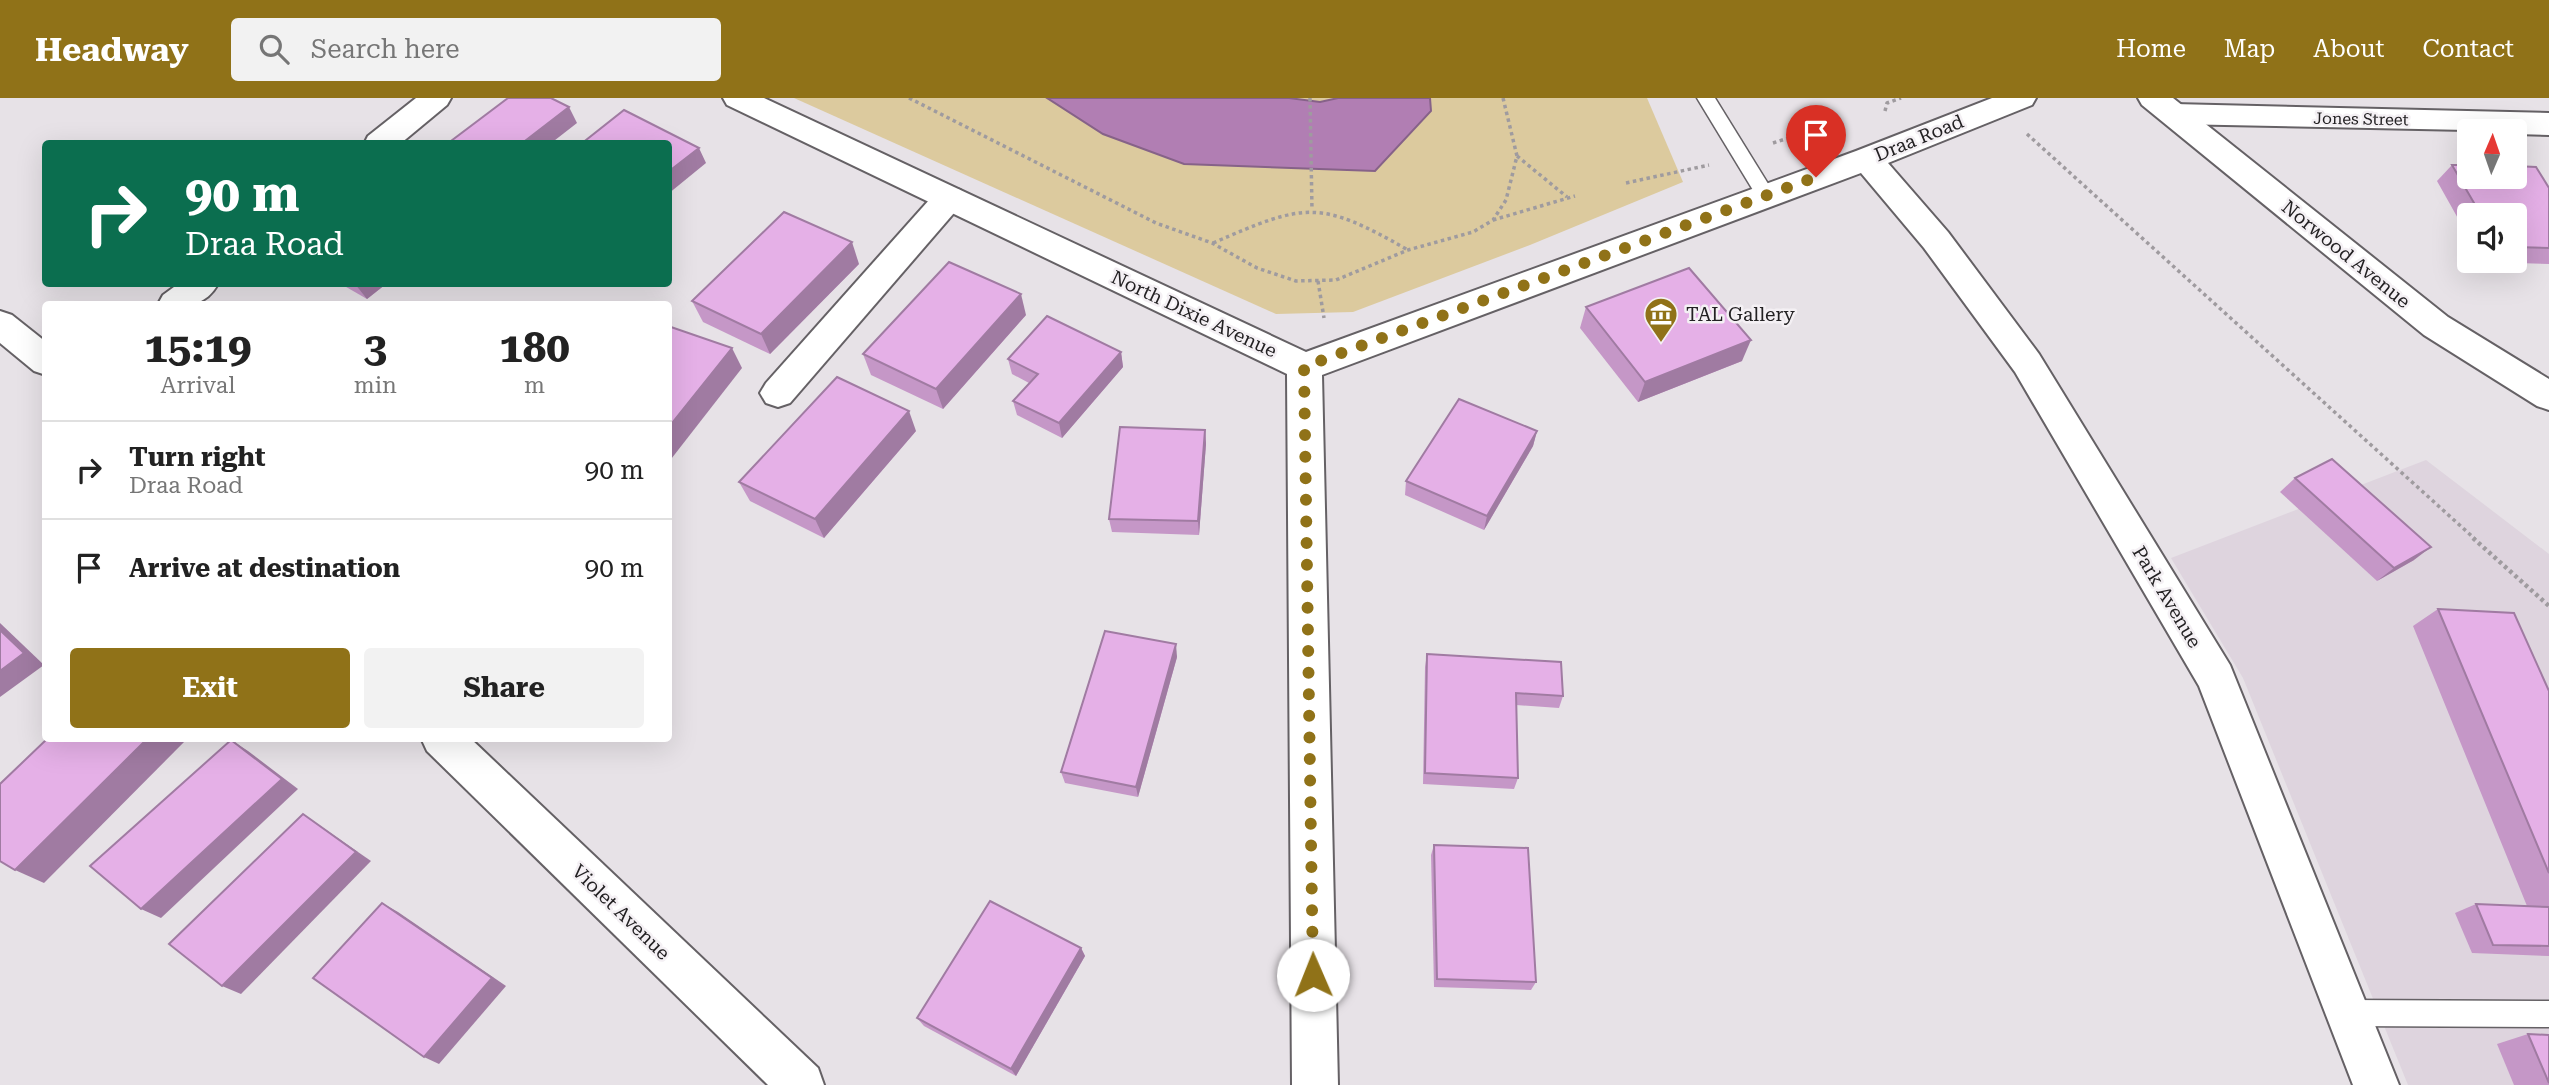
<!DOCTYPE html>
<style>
:root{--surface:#fff;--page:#f2f2f2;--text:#222;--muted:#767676;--line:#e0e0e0;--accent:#907218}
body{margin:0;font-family:"Roboto Serif",serif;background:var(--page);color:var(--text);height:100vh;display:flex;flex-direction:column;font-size:26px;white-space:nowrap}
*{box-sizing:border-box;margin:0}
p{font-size:23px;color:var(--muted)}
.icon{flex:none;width:38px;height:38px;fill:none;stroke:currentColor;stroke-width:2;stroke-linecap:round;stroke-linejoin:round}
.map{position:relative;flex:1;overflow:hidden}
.drawer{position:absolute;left:42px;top:203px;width:630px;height:441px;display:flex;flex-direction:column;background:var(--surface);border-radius:7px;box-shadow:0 7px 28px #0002}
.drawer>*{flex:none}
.guide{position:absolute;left:42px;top:42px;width:630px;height:147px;border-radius:7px;box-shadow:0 7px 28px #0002;background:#0b6e4f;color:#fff;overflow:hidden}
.needle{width:46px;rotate:2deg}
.controls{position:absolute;left:2457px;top:21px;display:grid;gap:14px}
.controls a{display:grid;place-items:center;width:70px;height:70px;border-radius:7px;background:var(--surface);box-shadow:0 7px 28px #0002;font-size:35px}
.pin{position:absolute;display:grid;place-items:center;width:60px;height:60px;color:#fff;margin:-72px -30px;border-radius:50% 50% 50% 0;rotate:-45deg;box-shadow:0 0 7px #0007}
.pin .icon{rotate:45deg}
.me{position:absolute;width:77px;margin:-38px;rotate:359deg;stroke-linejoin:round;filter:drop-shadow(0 0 5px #0008)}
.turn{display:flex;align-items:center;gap:24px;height:147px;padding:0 28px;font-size:32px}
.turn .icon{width:91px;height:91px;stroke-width:2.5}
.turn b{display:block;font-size:49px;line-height:60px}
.eta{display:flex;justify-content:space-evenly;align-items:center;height:119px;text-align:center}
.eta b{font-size:42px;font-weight:700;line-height:49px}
.cta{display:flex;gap:14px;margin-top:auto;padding:14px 28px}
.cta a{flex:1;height:80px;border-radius:7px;background:var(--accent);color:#fff;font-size:28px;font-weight:700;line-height:80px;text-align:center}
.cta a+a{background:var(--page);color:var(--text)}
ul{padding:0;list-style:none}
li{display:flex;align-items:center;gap:21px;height:98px;padding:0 28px;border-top:2px solid var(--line)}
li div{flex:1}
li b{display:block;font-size:26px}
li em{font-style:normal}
header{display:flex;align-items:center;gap:42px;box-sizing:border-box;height:98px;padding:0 35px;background:var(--accent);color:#fff}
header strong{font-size:33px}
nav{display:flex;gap:38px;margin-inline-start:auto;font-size:24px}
.search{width:490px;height:63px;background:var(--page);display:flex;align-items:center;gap:18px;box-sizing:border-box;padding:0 24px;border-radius:7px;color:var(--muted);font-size:26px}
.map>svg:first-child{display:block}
.built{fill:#ded4de}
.green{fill:#dcca9e}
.water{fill:#b17eb3;stroke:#866288;stroke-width:2}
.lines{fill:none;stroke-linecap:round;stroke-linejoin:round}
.service-casing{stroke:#656165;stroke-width:3}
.minor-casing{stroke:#656165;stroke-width:4}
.tertiary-casing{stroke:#656165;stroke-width:4}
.path-far1{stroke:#9f9b9f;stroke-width:3.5;stroke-dasharray:3.5 3.5;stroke-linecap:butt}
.path{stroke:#9f9b9f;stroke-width:4.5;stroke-dasharray:3.5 3.5;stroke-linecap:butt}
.service{fill:#fff;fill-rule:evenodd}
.minor{fill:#fff;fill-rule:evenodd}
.tertiary{fill:#fff;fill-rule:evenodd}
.wall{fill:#c597c7}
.shaded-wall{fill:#a07ba2}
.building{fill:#e5b0e7;stroke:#a07ba2;stroke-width:2}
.route{stroke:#907218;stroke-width:12;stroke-dasharray:0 21.6}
.labels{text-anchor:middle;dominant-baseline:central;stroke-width:5;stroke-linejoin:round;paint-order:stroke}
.far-street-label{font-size:16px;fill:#232123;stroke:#f4f0f4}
.street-label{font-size:19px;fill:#232123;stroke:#f4f0f4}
.poi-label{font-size:19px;fill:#232123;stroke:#f4f0f4;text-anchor:start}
</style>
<header>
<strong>Headway</strong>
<div class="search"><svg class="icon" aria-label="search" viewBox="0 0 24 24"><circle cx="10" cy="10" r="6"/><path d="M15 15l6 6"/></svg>Search here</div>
<nav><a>Home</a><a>Map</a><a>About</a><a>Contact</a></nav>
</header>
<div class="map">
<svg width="2549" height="987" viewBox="0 0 2549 987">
<rect width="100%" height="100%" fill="#e7e2e7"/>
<polygon class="built" points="2426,362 2549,456 2549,987 2408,987 2243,580 2171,460"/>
<polygon class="green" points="794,0 1647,0 1683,84 1530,147 1353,214 1276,216"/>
<polygon class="water" points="1047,0 1289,0 1320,4 1338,0 1430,0 1431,13 1375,73 1184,66 1103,36"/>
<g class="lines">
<defs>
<g id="service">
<polygon points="1697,0 1715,0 1775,97 1773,102 1759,102"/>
<polygon points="2347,902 2549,903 2549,929 2347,928 2337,925 2334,915 2337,905"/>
</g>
<g id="minor">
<polygon points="416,0 451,0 447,7 400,46 364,46 368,38"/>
<polygon points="2174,6 2549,15 2549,37 2515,36 2515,33 2174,26 2163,23 2159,16 2163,9"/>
<polygon points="949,89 960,92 965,100 960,108 790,305 778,309 766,305 760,295 766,285 938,92"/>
<path d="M178 186H218C203 212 184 206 158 206L163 197Z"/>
<polygon points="0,213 12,217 46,244 46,277 34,273 0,245"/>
<polygon points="421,640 470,640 818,970 824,987 768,987 427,653"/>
</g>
<g id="tertiary">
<polygon points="723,0 764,0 1306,254 1856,53 1992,0 2036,0 2032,7 1888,65 1948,134 2039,256 2230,567 2399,987 2353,987 2199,588 2015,274 1924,150 1861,75 1322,277 1338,987 1292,987 1287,276 727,7"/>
<polygon points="2138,0 2173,0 2448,219 2549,281 2549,312 2537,308 2424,237 2142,7"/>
</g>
</defs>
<use href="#service" class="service-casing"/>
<use href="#minor" class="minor-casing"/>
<use href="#tertiary" class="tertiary-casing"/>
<g class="path-far1">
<polyline points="909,0 1156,125 1212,145 1257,170 1296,183 1336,182 1408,152 1473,134 1493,122 1506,102 1517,58 1503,0"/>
<polyline points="1310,0 1312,112"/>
<polyline points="1885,13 1887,5 1901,0"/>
<polyline points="2027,36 2475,441"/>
<polyline points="1773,45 1822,29 1835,32"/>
<polyline points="1517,58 1567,99"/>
<polyline points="1626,85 1709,67"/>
<polyline points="1493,122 1575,98"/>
<path d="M1213 145C1305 105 1319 101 1408 152"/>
<polyline points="1318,183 1324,220"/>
</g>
<polyline class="path" points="2473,440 2549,508"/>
<use href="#service" class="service"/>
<use href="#minor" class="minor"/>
<use href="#tertiary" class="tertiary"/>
</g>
<g class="wall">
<polygon points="2452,67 2549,90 2549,166 2483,164 2482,163 2515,163 2515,117 2469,117 2469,140 2437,83"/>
<polygon points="859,166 770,256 703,224 692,203"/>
<polygon points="341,186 386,186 367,201"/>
<polygon points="1586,209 1742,263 1638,304 1580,230"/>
<polygon points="1026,217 943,311 871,277 863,256"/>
<polygon points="1121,254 1123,269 1062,340 1017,317 1013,303 1029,285 1012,276 1008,261"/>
<polygon points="1205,332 1206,346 1199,437 1112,434 1109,421"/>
<polygon points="916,333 824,440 750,403 739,384"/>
<polygon points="1537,333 1533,348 1484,432 1405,397 1406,383"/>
<polygon points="2295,380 2414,462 2377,483 2280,394"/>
<polygon points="2438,511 2549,593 2549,858 2472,855 2455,815 2476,806 2527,808 2413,528"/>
<polygon points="1427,556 1563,598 1559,610 1516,607 1518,680 1514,691 1423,686 1425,569"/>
<polygon points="1177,559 1138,699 1065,685 1061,674"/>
<polygon points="1434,747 1536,884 1531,892 1434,889 1431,757"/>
<polygon points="1081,850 1085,858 1016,978 924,928 917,920"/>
<polygon points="2528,936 2549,937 2549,987 2514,987 2497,946"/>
</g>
<g class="shaded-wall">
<polygon points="569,9 577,25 550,46 521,46"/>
<polygon points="699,50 706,65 668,96 668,74"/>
<polygon points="852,144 859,166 770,256 761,236"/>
<polygon points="355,186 386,186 367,201"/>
<polygon points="1021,196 1026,217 943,311 936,291"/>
<polygon points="1751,242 1742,263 1638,304 1645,284"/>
<polygon points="732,250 742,270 668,365 668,330"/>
<polygon points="1121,254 1123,269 1062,340 1059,325"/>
<polygon points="909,313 916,333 824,440 815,421"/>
<polygon points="1205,332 1206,346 1199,437 1198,423"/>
<polygon points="1537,333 1533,348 1484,432 1487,418"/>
<polygon points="2431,449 2414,462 2377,483 2394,470"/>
<polygon points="0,525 44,567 0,599"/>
<polygon points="1176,546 1177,559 1138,699 1136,689"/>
<polygon points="148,640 188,640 44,785 15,772"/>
<polygon points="231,642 248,653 298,691 161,820 141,811"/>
<polygon points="303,716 371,763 241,896 222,888"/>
<polygon points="382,805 398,814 506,888 439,966 424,959"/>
<polygon points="1081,850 1085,858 1016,978 1011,971"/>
</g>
<g class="building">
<polygon points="508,0 551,0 569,9 521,46 447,46"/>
<polygon points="624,12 699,50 668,74 668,46 581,46"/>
<polygon points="2452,67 2469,67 2469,79 2515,79 2515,68 2536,69 2549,90 2549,150 2515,149 2515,117 2481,117"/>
<polygon points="784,114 852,144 761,236 692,203"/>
<polygon points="949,164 1021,196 936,291 863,256"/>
<polygon points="1689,170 1751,242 1645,284 1586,209"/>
<polygon points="1047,218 1121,254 1059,325 1013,303 1038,276 1008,261"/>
<polygon points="668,228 732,250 668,330"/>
<polygon points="837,279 909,313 815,421 739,384"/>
<polygon points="1459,301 1537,333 1487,418 1406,383"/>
<polygon points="1120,329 1205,332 1198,423 1109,421"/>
<polygon points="2332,361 2431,449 2394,470 2295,380"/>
<polygon points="2438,511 2514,515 2549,593 2549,775"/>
<polygon points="0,532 24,555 0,573"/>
<polygon points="1105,533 1176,546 1136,689 1061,674"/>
<polygon points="1427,556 1561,564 1563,598 1516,595 1518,680 1425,675"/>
<polygon points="48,640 148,640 15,772 0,763 0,686"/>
<polygon points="231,642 282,681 141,811 90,768"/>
<polygon points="303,716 356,754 222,888 169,846"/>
<polygon points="1434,747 1528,750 1536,884 1437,881"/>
<polygon points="990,803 1081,850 1011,971 917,920"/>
<polygon points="382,805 492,880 424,959 313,880"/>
<polygon points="2476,806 2549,809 2549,848 2493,847"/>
<polygon points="2528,936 2549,937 2549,985"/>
</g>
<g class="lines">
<polyline class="route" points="1313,877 1304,269 1816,79"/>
</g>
<defs>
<symbol id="museum-pin" viewBox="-11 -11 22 30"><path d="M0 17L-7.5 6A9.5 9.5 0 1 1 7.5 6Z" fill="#907218" stroke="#f4f0f4"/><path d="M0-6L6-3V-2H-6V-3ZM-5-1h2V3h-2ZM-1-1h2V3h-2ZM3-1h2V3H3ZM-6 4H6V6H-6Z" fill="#fff"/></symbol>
</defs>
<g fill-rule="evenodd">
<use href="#museum-pin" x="1642" y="197" width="38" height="52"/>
</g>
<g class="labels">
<g class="far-street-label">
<text transform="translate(2361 21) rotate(1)">Jones Street</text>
</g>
<g class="street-label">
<text transform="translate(1919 40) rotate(-22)">Draa Road</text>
<text transform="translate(2346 156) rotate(39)">Norwood Avenue</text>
<text transform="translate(1194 216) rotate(25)">North Dixie Avenue</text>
<text transform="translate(2167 499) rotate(59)">Park Avenue</text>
<text transform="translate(621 814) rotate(44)">Violet Avenue</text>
</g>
<g class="poi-label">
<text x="1686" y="216">TAL Gallery</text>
</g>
</g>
</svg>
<div class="controls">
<a><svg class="needle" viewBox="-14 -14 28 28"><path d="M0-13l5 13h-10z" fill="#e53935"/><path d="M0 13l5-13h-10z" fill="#767676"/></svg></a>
<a><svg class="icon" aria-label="sound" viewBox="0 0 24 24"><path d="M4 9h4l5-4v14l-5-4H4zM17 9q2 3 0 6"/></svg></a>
</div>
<div class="pin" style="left:1816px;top:79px;background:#d93025"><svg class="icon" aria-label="arrive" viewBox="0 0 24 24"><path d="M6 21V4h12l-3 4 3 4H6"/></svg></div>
<svg class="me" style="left:1313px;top:877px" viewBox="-20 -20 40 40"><circle r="19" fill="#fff"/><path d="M0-13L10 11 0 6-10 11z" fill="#907218"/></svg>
<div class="guide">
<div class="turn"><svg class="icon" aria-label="right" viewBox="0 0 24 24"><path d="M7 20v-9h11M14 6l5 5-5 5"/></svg><div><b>90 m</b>Draa Road</div></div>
</div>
<section class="drawer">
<div class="eta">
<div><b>15:19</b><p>Arrival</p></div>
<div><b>3</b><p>min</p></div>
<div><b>180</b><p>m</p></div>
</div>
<ul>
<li><svg class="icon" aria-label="right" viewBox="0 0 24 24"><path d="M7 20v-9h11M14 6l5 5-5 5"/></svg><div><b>Turn right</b><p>Draa Road</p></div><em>90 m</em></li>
<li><svg class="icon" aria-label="arrive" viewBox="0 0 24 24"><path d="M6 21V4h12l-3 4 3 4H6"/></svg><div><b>Arrive at destination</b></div><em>90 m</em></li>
</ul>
<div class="cta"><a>Exit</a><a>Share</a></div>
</section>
</div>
